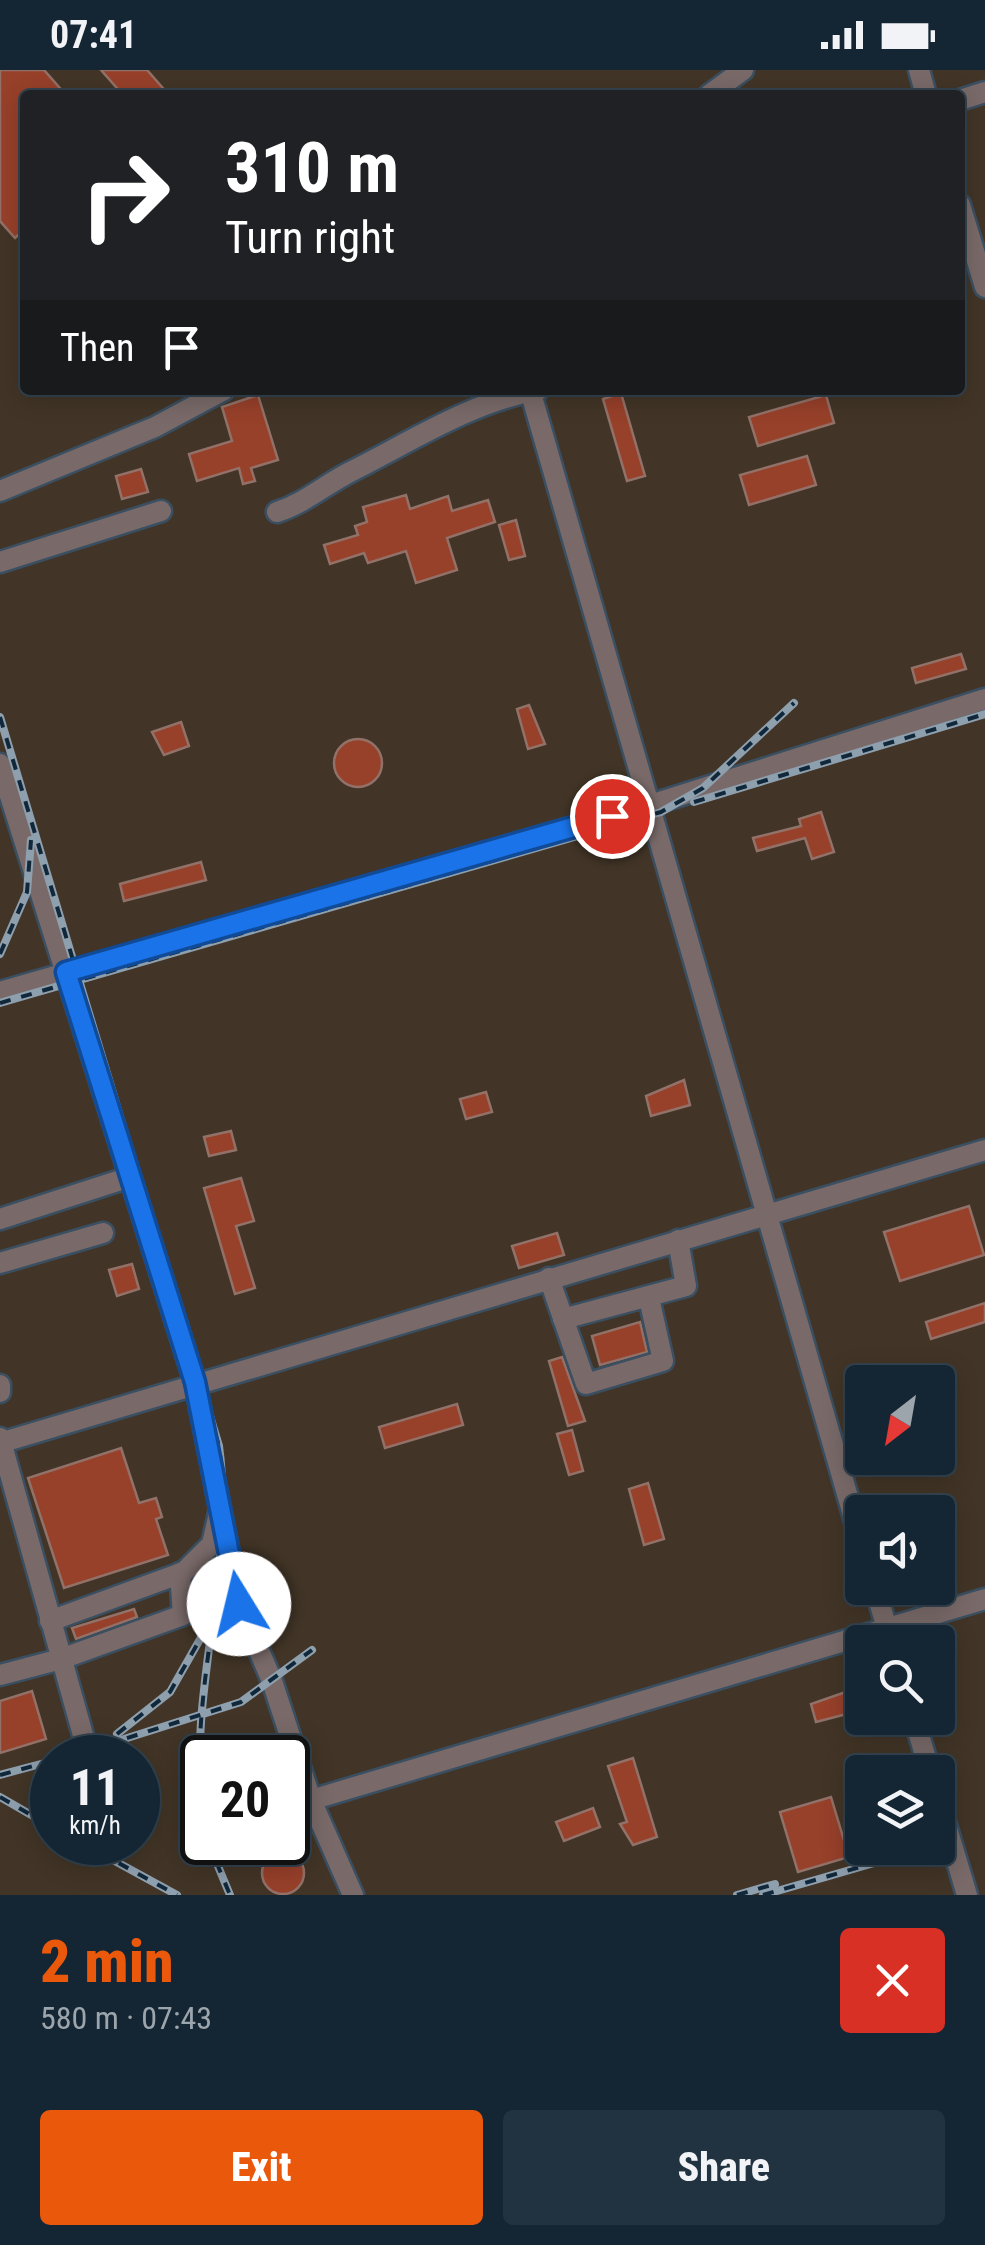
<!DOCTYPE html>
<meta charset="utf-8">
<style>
:root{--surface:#142634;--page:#213240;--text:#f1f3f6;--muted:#9da5ac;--line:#33434f;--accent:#ea580c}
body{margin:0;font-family:"Roboto Condensed",sans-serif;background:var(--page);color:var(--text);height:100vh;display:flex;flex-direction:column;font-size:38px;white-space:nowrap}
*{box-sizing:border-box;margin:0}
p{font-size:32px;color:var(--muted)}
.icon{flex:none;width:55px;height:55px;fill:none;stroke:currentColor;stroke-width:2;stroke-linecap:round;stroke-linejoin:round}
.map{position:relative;height:1825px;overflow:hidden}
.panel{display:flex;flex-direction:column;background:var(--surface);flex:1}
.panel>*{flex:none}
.guide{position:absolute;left:20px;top:20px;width:945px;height:305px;border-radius:10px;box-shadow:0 5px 25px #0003,0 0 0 2px var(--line);background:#202124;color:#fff;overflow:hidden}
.needle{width:65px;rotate:211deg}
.fabs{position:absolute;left:845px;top:1295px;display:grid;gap:20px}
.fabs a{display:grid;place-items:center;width:110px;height:110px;border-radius:10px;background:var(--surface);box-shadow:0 5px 25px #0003,0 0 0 2px var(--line);font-size:50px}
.speed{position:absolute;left:30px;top:1665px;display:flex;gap:20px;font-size:50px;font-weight:700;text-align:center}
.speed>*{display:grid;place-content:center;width:130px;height:130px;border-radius:50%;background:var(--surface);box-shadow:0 5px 25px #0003,0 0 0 2px var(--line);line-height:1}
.speed small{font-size:25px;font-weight:400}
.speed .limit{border:5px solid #111;border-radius:15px;background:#fff;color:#111}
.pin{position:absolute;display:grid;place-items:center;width:85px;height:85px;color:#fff;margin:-42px;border:5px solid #fff;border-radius:50%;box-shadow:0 2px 10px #0007}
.me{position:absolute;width:110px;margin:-55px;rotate:351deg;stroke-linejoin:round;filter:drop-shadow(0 0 8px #0008)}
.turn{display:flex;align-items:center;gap:35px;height:210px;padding:0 40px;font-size:45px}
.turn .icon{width:130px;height:130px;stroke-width:2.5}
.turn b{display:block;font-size:70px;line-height:85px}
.then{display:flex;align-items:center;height:95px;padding:0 40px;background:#0003;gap:20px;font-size:38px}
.round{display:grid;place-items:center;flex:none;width:105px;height:105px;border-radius:10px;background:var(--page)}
.headline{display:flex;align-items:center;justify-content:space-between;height:170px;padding:0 40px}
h1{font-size:60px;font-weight:800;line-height:75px;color:var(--accent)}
.button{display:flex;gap:20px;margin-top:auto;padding:20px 40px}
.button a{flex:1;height:115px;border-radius:10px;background:var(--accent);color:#fff;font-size:40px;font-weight:800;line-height:115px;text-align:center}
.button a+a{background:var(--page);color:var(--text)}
.status{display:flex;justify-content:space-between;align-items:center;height:70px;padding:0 50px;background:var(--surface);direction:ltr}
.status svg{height:28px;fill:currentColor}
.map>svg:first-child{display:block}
.industrial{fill:#423527;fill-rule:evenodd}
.building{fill:#97402a;stroke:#927168;stroke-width:2.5}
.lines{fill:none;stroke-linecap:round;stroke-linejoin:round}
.minor-casing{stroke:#3a4f61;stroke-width:25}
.minor{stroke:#796a69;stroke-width:20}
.rail-casing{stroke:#8e9fae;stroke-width:8}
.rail{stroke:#11283a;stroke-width:4;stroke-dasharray:11;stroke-linecap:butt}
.route-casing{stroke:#114b97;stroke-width:25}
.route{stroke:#1a73e8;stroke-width:18}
</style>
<div class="status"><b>07:41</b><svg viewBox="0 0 49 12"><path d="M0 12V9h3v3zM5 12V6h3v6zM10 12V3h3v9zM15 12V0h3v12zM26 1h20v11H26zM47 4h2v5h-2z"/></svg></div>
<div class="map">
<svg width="985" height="1825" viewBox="0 0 985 1825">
<rect width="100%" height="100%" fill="#1b3245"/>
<path class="industrial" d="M0 0H985V1825H0ZM25 25H960V320H25ZM862 1312H938V1388H862ZM862 1442H938V1518H862ZM862 1572H938V1648H862ZM52 1688H138V1772H52ZM202 1688H288V1772H202ZM862 1702H938V1778H862Z"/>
<g class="building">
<polygon points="0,0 44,0 66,25 25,25 25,159 15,168 0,151"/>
<polygon points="101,0 147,0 169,25 123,25"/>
<polygon points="621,323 645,406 627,411 603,329"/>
<polygon points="258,325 278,390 251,398 255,411 243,414 239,398 197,411 189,384 232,371 222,337"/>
<polygon points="826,325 834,353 758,376 749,347"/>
<polygon points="807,386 816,415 749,435 740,405"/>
<polygon points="141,399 148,422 122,429 116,406"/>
<polygon points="406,425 410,439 448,426 452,441 488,430 495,452 447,468 457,500 416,513 406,481 368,493 364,483 330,494 324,475 358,465 355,456 367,452 363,437"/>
<polygon points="516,450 525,486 509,490 499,455"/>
<polygon points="961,584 966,599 916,613 912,598"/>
<polygon points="529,635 545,674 528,679 517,639"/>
<polygon points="181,652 189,676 164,685 152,662"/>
<circle cx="358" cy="693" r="24"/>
<polygon points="821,742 834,782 812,789 805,768 757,781 753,768 801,756 799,749"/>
<polygon points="201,792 206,810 124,831 120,814"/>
<polygon points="684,1010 690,1035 651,1046 646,1026"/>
<polygon points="486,1022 492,1042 466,1049 460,1029"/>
<polygon points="231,1061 236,1080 209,1086 204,1067"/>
<polygon points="241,1108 254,1151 236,1156 255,1218 235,1224 204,1118"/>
<polygon points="969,1136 984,1185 900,1211 884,1162"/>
<polygon points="557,1163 564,1185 519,1198 512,1176"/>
<polygon points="132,1194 139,1219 117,1226 109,1200"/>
<polygon points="985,1233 985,1252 931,1269 926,1252"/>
<polygon points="640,1252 647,1282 600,1295 592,1266"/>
<polygon points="562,1287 585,1351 568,1356 549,1291"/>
<polygon points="457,1334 463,1355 385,1378 379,1357"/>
<polygon points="572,1360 583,1401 569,1405 557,1364"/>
<polygon points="121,1378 139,1433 156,1428 162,1447 156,1449 168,1485 64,1518 28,1408"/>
<polygon points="648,1413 664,1469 644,1475 629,1419"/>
<polygon points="134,1539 137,1547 76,1569 72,1558"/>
<polygon points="860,1617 862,1640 816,1652 811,1634"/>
<polygon points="32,1621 46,1669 0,1683 0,1631"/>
<polygon points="633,1688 657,1767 633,1775 620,1754 627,1752 608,1696"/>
<polygon points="148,1692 158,1726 138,1732 138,1695"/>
<polygon points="831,1727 849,1787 798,1802 780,1742"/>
<polygon points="593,1738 600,1757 564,1771 556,1752"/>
<circle cx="283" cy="1803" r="21"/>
</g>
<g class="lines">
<defs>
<g id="minor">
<polyline points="919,0 926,25"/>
<polyline points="709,25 743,0"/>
<polyline points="960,30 985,22"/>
<polyline points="960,135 985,217"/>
<polyline points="530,320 862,1476"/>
<polyline points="0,421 155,357 224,320"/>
<path d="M277 442C305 433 326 414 352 401 412 371 471 332 538 320"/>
<polyline points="0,492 161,441"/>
<polyline points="0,694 195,1313 239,1534 272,1611 311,1730 353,1825"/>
<polyline points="0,922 650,735 985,629"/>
<polyline points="0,1149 130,1107"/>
<polyline points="0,1193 103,1163"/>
<polyline points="549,1208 586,1314 663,1291 649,1228"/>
<polyline points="563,1249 686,1216 678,1170"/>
<polyline points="0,1315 0,1322"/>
<polyline points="0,1368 83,1665"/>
<polyline points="0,1373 985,1080"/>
<polyline points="875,1518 891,1572"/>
<polyline points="50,1551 184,1502 212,1474 220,1439"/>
<polyline points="0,1605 61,1589 183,1545 180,1503"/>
<polyline points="914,1648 930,1702"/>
<polyline points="938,1728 967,1825"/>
<polyline points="311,1730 985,1529"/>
</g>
</defs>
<use href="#minor" class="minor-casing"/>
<use href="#minor" class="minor"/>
<defs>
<g id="rail">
<path d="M0 647 219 1376C236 1498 188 1619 202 1742"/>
<polyline points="694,732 985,644"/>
<polyline points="0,884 27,822 31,770"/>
<polyline points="0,933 661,742 703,718 794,633"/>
<polyline points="117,1664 170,1622 203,1564"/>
<polyline points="64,1688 241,1632 312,1580"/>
<polyline points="0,1705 52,1691"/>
<polyline points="0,1727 52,1757"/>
<polyline points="80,1772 177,1825"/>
<polyline points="208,1772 230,1825"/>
<polyline points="737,1825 775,1814"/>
<polyline points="763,1825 926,1778"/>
</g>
</defs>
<use href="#rail" class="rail-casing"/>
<use href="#rail" class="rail"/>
</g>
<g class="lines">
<defs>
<polyline id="route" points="239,1534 195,1312 66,902 612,746"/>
</defs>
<use href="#route" class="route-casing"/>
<use href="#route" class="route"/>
</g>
</svg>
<div class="fabs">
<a><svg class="needle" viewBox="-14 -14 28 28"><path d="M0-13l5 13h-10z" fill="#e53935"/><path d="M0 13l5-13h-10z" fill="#9da5ac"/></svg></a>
<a><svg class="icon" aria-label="sound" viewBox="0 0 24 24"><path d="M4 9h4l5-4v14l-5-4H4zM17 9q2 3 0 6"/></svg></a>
<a><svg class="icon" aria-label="search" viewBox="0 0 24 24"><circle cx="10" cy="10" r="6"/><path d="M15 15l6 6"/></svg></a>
<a><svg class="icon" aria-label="layers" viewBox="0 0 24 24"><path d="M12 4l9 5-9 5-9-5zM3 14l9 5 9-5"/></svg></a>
</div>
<div class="speed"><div>11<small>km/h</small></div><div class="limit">20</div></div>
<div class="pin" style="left:612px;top:746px;background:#d93025"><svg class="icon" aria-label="arrive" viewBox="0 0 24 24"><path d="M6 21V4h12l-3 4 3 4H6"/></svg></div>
<svg class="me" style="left:239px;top:1534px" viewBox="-20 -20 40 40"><circle r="19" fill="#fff"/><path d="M0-13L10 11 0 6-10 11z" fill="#1a73e8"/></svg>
<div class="guide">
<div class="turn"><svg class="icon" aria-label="right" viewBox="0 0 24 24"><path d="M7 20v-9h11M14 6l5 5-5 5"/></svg><div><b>310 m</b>Turn right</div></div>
<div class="then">Then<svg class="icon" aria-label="arrive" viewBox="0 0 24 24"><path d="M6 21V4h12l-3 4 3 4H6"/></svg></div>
</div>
</div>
<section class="panel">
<div class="headline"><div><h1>2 min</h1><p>580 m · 07:43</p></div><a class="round" style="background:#d93025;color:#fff"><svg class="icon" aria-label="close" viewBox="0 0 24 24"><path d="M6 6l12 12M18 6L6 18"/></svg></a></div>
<div class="button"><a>Exit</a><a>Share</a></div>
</section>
